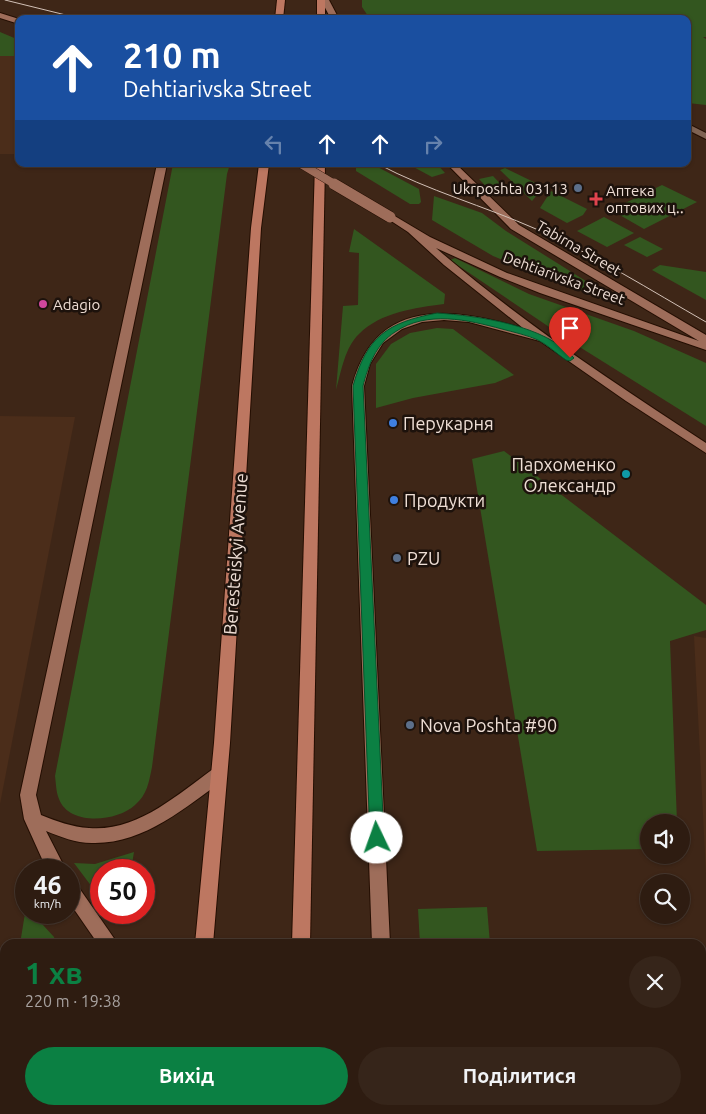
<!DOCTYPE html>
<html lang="uk">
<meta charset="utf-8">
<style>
:root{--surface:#2e1c11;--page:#36251a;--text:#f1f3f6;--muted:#a7a19f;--line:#493a31;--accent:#0b8043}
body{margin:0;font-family:Ubuntu,sans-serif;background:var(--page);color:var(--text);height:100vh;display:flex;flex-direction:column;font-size:19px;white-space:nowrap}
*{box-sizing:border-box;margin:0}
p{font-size:16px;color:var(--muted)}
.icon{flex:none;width:28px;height:28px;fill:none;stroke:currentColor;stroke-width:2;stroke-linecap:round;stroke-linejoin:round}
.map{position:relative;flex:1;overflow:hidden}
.side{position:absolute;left:0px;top:939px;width:706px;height:176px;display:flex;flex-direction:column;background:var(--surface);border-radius:15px 15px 0 0;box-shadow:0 1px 4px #0004,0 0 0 1px var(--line)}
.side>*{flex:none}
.top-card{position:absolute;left:15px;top:15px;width:676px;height:152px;border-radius:10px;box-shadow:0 1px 4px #0004,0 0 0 1px var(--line);background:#1a4fa0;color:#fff;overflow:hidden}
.fabs{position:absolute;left:640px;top:814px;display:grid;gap:10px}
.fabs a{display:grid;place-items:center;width:50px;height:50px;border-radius:50%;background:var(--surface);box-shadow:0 1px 4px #0004,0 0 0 1px var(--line);font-size:25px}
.speed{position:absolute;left:15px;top:859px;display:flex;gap:10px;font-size:25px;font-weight:700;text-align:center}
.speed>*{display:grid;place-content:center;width:65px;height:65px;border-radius:50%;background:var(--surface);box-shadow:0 1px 4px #0004,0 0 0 1px var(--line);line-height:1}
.speed small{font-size:12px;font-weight:400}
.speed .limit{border:8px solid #d22;background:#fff;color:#111}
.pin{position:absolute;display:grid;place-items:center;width:42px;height:42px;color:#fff;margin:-51px -21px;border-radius:50% 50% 50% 0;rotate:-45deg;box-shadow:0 0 5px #0007}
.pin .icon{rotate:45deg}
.me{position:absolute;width:55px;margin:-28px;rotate:357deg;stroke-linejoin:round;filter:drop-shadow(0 0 4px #0008)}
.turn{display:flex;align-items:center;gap:18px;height:105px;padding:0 25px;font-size:22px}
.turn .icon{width:65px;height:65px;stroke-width:2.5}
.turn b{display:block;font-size:35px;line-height:42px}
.lanes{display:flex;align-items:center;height:48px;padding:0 25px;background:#0003;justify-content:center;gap:25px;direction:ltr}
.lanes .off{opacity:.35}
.round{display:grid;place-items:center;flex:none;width:52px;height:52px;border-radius:26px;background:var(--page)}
.overview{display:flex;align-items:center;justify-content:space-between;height:85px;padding:0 25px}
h1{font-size:30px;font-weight:700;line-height:38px;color:var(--accent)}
.button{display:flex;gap:10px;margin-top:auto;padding:10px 25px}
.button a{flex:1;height:58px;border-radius:30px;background:var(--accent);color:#fff;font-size:20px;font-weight:700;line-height:58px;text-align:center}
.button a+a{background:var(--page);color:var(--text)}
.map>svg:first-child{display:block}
.built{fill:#4b2d1a}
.green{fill:#33561f}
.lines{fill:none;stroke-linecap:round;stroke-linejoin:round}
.minor-casing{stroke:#240e02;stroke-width:2}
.secondary-casing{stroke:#240e02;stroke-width:2}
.primary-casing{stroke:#240e02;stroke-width:2}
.minor{fill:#7f6353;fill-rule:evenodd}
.secondary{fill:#9e6d5a;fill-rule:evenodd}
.primary{fill:#bd7761;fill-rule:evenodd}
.tram{stroke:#d2c1b7;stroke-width:1}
.secondary-bridge-far1-casing{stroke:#240e02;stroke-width:9;stroke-linecap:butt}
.secondary-bridge-casing{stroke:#240e02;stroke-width:12;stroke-linecap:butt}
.secondary-bridge-far1{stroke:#9e6d5a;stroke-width:8}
.secondary-bridge{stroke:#9e6d5a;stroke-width:11}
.route{fill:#0b8043;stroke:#07532c}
.service-dot{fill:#5c6f8a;stroke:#1d120c;stroke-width:2}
.health-dot{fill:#e0444e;stroke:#1d120c;stroke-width:2}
.hotel-dot{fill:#d1479c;stroke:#1d120c;stroke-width:2}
.shop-dot{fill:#3f7fe0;stroke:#1d120c;stroke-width:2}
.culture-dot{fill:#0f9aa8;stroke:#1d120c;stroke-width:2}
.labels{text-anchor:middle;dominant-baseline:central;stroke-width:5;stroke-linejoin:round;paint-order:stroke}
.far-poi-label{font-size:15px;fill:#eeded5;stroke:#1d120c;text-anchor:start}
.far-street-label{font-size:15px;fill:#eeded5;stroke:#1d120c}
.poi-label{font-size:18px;fill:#eeded5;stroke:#1d120c;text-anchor:start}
.street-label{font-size:18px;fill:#eeded5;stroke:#1d120c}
</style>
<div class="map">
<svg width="706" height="1114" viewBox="0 0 706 1114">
<rect width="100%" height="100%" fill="#3e2617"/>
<g class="built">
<rect x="0" y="56" width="19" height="98"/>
<polygon points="0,416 75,417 0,804"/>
<polygon points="694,636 706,638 706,874"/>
</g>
<g class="green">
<polygon points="362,0 706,0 706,37 703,37 706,39 706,105 688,103 688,19 370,19 362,7"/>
<polygon points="0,32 19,40 19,56 0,56"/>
<path d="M173 164H230L227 174 152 767C149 782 147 795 135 805 117 822 69 826 59 799 56 792 56 783 55 776Z"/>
<polygon points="356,164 372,164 419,189 421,202 419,204 410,204 356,171"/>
<polygon points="408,164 437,164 445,173 432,177"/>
<polygon points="505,168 544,187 532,201 500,170"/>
<polygon points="493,176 509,193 495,196 479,179"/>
<polygon points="662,185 697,202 644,229 611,210"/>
<polygon points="551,191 587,209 583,215 567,223 540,208"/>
<polygon points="434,196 482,213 506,231 613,298 609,301 532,272 493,256 432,220"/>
<polygon points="604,217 634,233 607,247 577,231"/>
<path d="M354 229 445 294 444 304C415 308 381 312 359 334 345 347 341 372 336 390L343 306 358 305 359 253 349 252Z"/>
<polygon points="640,237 663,249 647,257 624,245"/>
<polygon points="455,258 529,294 634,331 706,363 706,426 570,341 450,260"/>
<polygon points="660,265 706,272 706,300 652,270"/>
<polygon points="437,328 453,329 514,375 495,383 413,398 376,408 376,364 391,344 410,333"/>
<polygon points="504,451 706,605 706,630 670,641 677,822 649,822 649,849 537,851 472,459"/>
<polygon points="134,852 131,870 101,870 101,899 74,863 95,864"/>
<polygon points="26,907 26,912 32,913 54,937 56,944 20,944"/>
<polygon points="487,907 490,944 420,944 418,909"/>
<polygon points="430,1110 508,1110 509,1114 431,1114"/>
</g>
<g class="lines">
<defs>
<polygon id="minor" points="688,124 706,133 706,139 688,130"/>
<g id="secondary">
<polygon points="321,0 329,0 339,19 331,19"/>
<polygon points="0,13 19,19 19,24 0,18"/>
<path d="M157 164H167L36 795 41 815C56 821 72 827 89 828 137 832 177 795 213 769L219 767 225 769 227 774 225 779C186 807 145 843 95 843 78 844 61 837 46 831L66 870H47L24 819 20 795Z"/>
<path d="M447 164H456L519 225 706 335V350L540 293 500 277 436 248C520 321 613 382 706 443V453L626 401 540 341 469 322 444 320 422 322 402 329 383 343 370 364 364 386 390 944H372L352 386C376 296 452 308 523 328L444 265 408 232 385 217 390 214 393 215 430 237 507 273 699 341 511 229Z"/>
<polygon points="69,880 75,882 118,944 98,944 69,902"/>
<rect x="377" y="1110" width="20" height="4"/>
</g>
<g id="primary">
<polygon points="277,0 285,0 283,19 275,19"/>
<rect x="317" y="0" width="8" height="19"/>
<polygon points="259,164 269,164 261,228 230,743 213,944 195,944 214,743 251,228"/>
<polygon points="315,164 325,164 310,944 292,944"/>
<rect x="179" y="1110" width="20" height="4"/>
<rect x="287" y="1110" width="20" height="4"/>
</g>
</defs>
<use href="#minor" class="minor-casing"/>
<use href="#secondary" class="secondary-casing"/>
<use href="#primary" class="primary-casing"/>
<use href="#minor" class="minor"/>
<use href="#secondary" class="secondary"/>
<use href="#primary" class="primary"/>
<g class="tram">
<polyline points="5,0 82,19"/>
<path d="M378 164C429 191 484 206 536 229 595 255 650 290 706 322"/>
</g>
<defs>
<polyline id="secondary-bridge-far1" points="301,164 336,185"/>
<polyline id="secondary-bridge" points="334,184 390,217"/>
</defs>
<use href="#secondary-bridge-far1" class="secondary-bridge-far1-casing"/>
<use href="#secondary-bridge" class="secondary-bridge-casing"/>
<use href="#secondary-bridge-far1" class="secondary-bridge-far1"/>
<use href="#secondary-bridge" class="secondary-bridge"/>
</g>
<path class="route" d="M437 313C479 316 545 325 574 358L570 361 566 360C557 354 548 345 538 340 527 335 513 332 502 329 468 320 427 310 395 332 376 344 368 366 363 386L384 838 382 842 377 844 372 842 370 838 353 386C367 336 387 323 437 313Z"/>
<g class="service-dot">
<circle cx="578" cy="188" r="5"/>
<circle cx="397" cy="558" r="5"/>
<circle cx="410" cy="725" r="5"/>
</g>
<path class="health-dot" d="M593.5 191.5h5v5h5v5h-5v5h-5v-5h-5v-5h5z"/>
<circle class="hotel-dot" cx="43" cy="304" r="5"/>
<g class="shop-dot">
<circle cx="393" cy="423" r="5"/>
<circle cx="394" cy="500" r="5"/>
</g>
<circle class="culture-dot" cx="626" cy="474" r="5"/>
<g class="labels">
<g class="far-poi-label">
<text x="568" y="188" text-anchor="end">Ukrposhta 03113</text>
<text x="606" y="190">Аптека<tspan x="606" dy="17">оптових ц‥</tspan></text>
<text x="53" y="304">Adagio</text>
</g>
<g class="far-street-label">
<text transform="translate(579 248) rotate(30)">Tabirna Street</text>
<text transform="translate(564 278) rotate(20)">Dehtiarivska Street</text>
</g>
<g class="poi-label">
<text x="403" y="423">Перукарня</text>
<text x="616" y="464" text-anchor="end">Пархоменко<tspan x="616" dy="21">Олександр</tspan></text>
<text x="404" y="500">Продукти</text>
<text x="407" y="558">PZU</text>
<text x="420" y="725">Nova Poshta #90</text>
</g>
<g class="street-label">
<text transform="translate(235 554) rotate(-86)">Beresteiskyi Avenue</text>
</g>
</g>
</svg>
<div class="fabs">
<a><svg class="icon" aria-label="sound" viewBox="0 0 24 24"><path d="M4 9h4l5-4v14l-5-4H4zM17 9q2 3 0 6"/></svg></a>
<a><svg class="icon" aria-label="search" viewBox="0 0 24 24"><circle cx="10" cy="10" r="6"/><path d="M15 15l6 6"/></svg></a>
</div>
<div class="speed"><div>46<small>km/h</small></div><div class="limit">50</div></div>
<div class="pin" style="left:570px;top:358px;background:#d93025"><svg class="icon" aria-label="arrive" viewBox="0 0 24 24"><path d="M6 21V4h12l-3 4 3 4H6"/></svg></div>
<svg class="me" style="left:377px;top:838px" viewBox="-20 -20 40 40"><circle r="19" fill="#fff"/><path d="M0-13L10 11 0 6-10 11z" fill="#0b8043"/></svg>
<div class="top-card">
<div class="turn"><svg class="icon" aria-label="ahead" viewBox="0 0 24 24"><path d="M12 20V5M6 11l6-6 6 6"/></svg><div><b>210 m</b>Dehtiarivska Street</div></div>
<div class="lanes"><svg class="icon off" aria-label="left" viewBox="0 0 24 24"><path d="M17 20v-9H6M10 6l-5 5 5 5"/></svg><svg class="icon" aria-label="ahead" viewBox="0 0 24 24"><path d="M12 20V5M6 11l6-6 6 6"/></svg><svg class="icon" aria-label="ahead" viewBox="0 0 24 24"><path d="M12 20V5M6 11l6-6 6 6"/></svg><svg class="icon off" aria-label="right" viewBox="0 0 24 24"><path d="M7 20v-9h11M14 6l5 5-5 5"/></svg></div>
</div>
<section class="side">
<div class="overview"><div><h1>1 хв</h1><p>220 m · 19:38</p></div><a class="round"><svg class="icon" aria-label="close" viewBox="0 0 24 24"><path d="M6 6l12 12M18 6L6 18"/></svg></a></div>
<div class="button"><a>Вихід</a><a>Поділитися</a></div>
</section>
</div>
